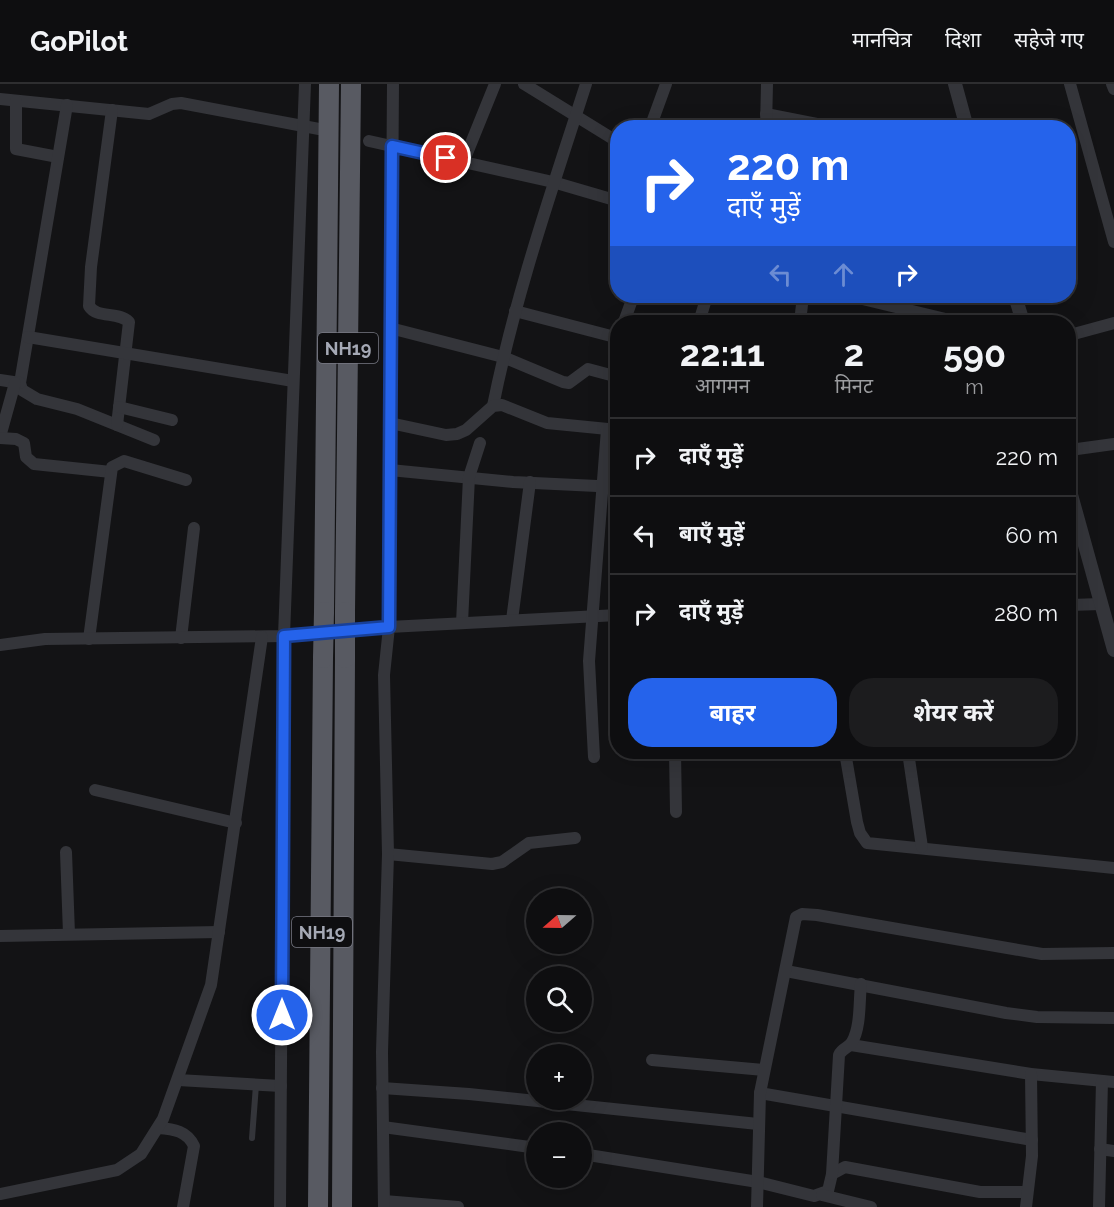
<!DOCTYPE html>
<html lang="hi">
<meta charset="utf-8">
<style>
:root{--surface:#0e0e10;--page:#1c1c1e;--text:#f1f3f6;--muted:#9b9c9f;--line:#2e2e30;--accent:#2563eb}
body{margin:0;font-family:Raleway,"Noto Sans Devanagari",sans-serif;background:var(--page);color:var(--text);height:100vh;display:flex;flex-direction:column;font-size:22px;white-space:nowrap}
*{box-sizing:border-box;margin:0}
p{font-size:20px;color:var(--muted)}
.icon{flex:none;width:33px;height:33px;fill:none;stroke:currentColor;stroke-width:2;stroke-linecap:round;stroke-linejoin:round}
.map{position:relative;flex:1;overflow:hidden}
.drawer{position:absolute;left:610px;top:231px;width:466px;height:444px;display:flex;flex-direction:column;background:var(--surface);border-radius:24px;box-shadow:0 6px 24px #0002,0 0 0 2px var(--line)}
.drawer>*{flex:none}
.top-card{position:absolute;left:610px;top:36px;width:466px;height:183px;border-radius:24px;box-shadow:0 6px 24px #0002,0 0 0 2px var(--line);background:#2563eb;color:#fff;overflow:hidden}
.needle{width:39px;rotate:250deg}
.tools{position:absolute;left:526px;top:804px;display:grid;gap:12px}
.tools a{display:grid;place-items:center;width:66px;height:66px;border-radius:50%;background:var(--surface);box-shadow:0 6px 24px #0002,0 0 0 2px var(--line);font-size:30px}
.pin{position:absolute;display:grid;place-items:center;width:51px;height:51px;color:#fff;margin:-26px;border:3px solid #fff;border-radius:50%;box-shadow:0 2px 6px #0007}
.me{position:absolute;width:66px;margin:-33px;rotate:0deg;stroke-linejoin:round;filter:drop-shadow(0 0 4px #0008)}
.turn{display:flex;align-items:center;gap:21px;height:126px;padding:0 18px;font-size:27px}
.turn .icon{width:78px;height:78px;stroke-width:2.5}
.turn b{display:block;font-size:42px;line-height:51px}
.lanes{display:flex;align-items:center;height:57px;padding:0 18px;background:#0003;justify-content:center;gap:30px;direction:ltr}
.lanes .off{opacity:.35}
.eta{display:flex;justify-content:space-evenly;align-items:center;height:102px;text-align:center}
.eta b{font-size:36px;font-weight:700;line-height:42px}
.cta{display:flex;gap:12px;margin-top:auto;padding:12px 18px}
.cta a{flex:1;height:69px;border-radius:24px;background:var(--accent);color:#fff;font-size:24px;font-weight:700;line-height:69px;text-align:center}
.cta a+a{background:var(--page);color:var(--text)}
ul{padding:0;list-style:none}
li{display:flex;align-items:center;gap:18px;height:78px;padding:0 18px;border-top:2px solid var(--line)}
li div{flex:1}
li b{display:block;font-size:22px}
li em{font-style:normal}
header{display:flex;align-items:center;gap:36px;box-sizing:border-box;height:84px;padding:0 30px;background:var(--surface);border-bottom:2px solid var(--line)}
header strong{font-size:28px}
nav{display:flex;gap:33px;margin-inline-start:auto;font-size:21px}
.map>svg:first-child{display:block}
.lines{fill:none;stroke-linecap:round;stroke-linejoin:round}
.service{stroke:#34353a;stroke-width:6}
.minor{stroke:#34353a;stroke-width:12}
.tertiary{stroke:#34353a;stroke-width:14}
.trunk{stroke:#585a62;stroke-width:20}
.trunk-bridge{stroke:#585a62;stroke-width:20}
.route-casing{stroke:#184099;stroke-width:15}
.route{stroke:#2563eb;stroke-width:10}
.labels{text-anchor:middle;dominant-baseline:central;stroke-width:6;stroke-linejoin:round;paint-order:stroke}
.shield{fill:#0e0e10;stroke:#787a84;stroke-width:1.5}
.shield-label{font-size:18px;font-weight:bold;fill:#a5a9b5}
</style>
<header>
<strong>GoPilot</strong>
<nav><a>मानचित्र</a><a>दिशा</a><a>सहेजे गए</a></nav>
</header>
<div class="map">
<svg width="1114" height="1123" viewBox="0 0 1114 1123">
<rect width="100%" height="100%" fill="#131315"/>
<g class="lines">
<polyline class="service" points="252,1054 256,1001"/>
<g class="minor">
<polyline points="524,0 618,58"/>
<polyline points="1070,0 1114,158"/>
<polyline points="1112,0 1114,5"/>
<polyline points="0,15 149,30 172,20 181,19 319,45"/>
<polyline points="16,17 16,65 58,73"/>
<polyline points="67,21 20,299 22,306 37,315 77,325 154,356"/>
<path d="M112 26 91 183 89 222C97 235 118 227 129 238L117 341"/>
<polyline points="766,30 837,44"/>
<polyline points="650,44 666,0"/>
<polyline points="766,44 767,0"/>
<polyline points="369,57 553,98 618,117"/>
<polyline points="463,79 495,0"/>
<polyline points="850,212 958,238"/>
<polyline points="515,227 611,252 618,249"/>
<polyline points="624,238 633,213"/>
<polyline points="699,238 707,212"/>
<polyline points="800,238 803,212"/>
<polyline points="390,244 503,273 563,298 569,299 588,285 618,293"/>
<polyline points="1070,251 1114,239"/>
<polyline points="28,253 293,297"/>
<polyline points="0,296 20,299"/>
<path d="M493 322C515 212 552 106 586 0"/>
<polyline points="119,323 172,336"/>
<polyline points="390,339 446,351 457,350 466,346 493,322 502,321 547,339 618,346"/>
<polyline points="0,353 15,299"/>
<polyline points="0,354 16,355 24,359 26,373 34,380 111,388"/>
<polyline points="1070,366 1114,360"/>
<polyline points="390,386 513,398 618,403"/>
<polyline points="1070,521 1101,520"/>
<polyline points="512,536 530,398"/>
<polyline points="462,539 469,393 480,359"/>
<polyline points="181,554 194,444"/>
<polyline points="89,555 112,383 124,377 186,396"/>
<polyline points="0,561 45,555 284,552 389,543 618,531"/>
<polyline points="675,668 676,728"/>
<polyline points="845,668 857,738 860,749 867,759 1114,784"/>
<polyline points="908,668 922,763"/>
<polyline points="594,673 589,577 607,345"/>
<polyline points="95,706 236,739"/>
<polyline points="66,768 69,850"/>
<polyline points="388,770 492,780 502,778 529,759 575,754"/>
<polyline points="0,852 219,848"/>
<polyline points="786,887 1006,929 1037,933 1114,934"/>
<polyline points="851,961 1031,990 1114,998"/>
<polyline points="652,976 764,986"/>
<polyline points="178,996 281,1002"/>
<polyline points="382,1004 469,1010 758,1040"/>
<polyline points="760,1009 1032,1056"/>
<polyline points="383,1043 537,1064"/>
<path d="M158 1044C174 1045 187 1047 194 1062L183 1123"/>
<polyline points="1100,1065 1114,1067"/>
<polyline points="582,1070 758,1098 814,1112 828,1107 832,1090 845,1083 980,1108 1026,1108"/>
<path d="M832 1090 839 971C842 964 849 964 852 958 861 943 859 917 861 900"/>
<polyline points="0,1110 117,1086 141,1070 163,1035 211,901 262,553"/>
<polyline points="822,1111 871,1123"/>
<polyline points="384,1117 458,1123"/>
<polyline points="280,1123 284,552 305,0"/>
<polyline points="384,1123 382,968 388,770 384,591 389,543 393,0"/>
<polyline points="757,1123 760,1009 796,833 802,830 817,831 1042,870 1114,869"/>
<polyline points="1026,1123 1032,1072 1031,990"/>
<polyline points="1099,1123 1102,997"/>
</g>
<g class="tertiary">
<polyline points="955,0 967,44"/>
<polyline points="1015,212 1023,238"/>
<polyline points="1070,407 1114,566"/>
</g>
<g class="trunk">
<polyline points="324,528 329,0"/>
<polyline points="345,528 351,0"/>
<polyline points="318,1123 323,574"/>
<polyline points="342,1123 345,574"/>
</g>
<g class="trunk-bridge">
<polyline points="323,574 324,528"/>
<polyline points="345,574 345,528"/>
</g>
</g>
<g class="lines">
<defs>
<polyline id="route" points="282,931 284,552 389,543 392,62 446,74"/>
</defs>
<use href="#route" class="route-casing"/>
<use href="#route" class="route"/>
</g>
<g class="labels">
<g class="shield">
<rect x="318" y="249" width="60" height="30" rx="4.5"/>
<rect x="292" y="833" width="60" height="30" rx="4.5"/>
</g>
<g class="shield-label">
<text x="348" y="264">NH19</text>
<text x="322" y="848">NH19</text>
</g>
</g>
</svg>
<div class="tools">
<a><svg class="needle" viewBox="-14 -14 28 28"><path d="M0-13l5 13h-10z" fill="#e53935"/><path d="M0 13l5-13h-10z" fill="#9b9c9f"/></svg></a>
<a><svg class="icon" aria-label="search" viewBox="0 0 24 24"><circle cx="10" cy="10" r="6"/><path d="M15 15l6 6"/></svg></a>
<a>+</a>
<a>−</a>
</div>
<div class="pin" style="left:446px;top:74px;background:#d93025"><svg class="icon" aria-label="arrive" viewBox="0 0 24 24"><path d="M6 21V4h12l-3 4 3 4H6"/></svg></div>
<svg class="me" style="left:282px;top:931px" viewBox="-20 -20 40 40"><circle r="17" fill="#2563eb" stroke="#fff" stroke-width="3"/><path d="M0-11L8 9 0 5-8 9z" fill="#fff"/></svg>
<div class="top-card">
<div class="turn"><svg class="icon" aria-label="right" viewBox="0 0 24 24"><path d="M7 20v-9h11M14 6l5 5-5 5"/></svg><div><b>220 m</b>दाएँ मुड़ें</div></div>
<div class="lanes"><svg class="icon off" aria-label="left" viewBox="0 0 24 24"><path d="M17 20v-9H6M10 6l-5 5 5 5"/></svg><svg class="icon off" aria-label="ahead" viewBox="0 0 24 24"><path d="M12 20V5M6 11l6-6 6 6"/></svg><svg class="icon" aria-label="right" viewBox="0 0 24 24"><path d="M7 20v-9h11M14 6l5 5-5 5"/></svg></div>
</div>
<section class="drawer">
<div class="eta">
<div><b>22:11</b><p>आगमन</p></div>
<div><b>2</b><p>मिनट</p></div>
<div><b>590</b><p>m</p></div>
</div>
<ul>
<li><svg class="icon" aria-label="right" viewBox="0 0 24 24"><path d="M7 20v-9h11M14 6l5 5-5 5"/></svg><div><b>दाएँ मुड़ें</b></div><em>220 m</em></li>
<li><svg class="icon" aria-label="left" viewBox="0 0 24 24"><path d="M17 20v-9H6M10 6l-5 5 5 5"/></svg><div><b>बाएँ मुड़ें</b></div><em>60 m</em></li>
<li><svg class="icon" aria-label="right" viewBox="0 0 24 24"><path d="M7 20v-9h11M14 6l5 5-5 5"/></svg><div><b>दाएँ मुड़ें</b></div><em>280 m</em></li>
</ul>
<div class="cta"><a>बाहर</a><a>शेयर करें</a></div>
</section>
</div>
